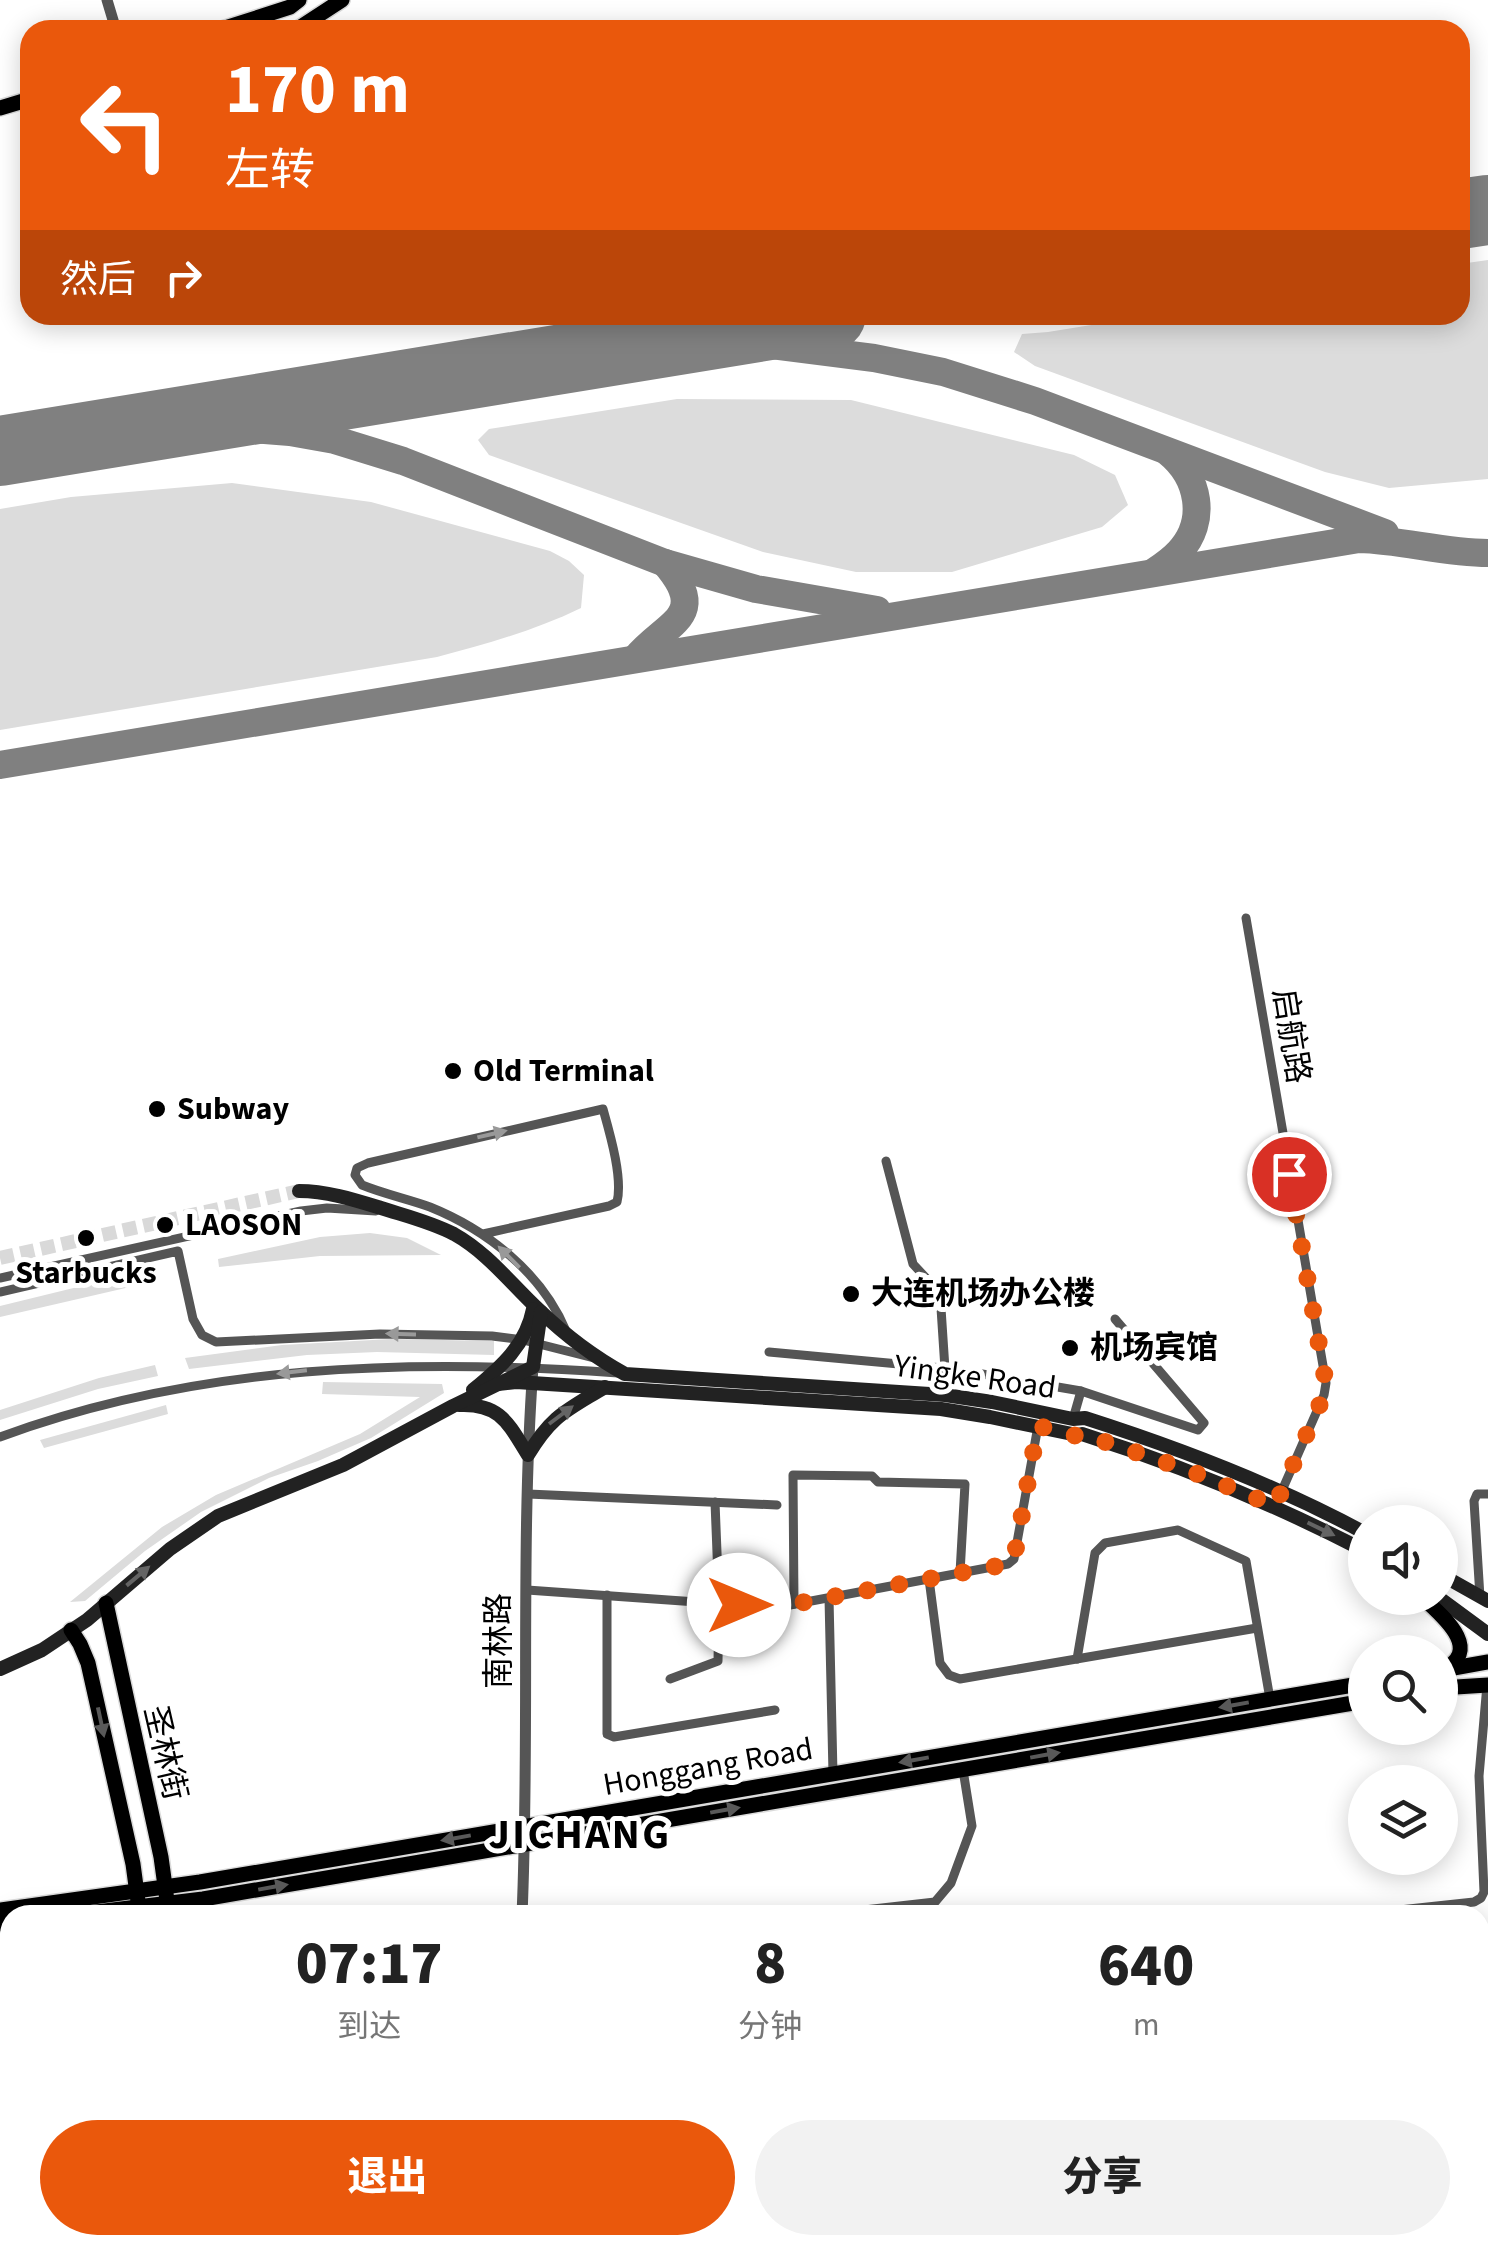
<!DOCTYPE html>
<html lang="zh">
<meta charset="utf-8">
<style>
:root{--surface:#fff;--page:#f2f2f2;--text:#222;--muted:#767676;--accent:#ea580c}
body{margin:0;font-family:"Source Sans 3","Noto Sans SC",sans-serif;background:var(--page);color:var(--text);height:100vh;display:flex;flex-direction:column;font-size:38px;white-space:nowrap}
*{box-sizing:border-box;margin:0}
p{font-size:32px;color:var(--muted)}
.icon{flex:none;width:55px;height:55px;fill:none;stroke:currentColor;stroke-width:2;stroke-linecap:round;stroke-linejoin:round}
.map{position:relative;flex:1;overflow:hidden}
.drawer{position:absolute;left:0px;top:1905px;width:1490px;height:350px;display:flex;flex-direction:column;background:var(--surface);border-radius:30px 30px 0 0;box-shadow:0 5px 25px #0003}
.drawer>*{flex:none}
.top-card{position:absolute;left:20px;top:20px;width:1450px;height:305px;border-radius:30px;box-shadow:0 5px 25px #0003;background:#ea580c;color:#fff;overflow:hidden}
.fabs{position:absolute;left:1348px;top:1505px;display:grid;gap:20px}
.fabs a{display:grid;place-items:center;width:110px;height:110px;border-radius:50%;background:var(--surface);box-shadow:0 5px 25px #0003;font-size:50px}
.pin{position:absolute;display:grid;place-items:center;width:85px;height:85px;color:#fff;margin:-42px;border:5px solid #fff;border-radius:50%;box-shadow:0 2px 10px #0007}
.me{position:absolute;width:110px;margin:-55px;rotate:90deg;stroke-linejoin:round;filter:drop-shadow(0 0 8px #0008)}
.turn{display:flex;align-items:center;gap:35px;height:210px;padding:0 40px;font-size:45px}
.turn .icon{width:130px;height:130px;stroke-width:2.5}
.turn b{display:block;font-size:70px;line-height:85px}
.then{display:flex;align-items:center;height:95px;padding:0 40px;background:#0003;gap:20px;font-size:38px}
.eta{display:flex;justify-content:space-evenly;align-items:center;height:170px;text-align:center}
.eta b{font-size:60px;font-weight:800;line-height:70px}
.primary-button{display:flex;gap:20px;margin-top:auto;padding:20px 40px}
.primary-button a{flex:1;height:115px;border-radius:60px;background:var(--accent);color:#fff;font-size:40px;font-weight:800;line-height:115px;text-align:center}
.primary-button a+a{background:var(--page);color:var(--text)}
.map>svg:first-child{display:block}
.green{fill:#dcdcdc}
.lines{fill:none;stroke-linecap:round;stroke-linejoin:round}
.taxiway{stroke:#808080;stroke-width:28}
.runway{stroke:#808080;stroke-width:70}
.secondary-tunnel{stroke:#d9d9d9;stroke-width:14;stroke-dasharray:14 7;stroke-linecap:butt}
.primary-casing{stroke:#dbdbdb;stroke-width:18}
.trunk-casing{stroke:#dbdbdb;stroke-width:18}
.minor{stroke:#555;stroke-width:9}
.tertiary{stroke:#555;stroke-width:11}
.secondary{stroke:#222;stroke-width:14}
.primary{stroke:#000;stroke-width:15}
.trunk{stroke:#000;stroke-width:15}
.oneway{fill:#999}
.oneway2{fill:#646464}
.oneway3{fill:#595959}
.route{stroke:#ea580c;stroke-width:18;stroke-dasharray:0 32.4}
.poi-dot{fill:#000;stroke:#fff;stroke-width:4}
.labels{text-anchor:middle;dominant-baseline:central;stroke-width:10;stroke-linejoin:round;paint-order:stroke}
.street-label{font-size:32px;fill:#000;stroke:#fff}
.poi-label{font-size:32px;font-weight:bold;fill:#000;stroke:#fff;text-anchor:start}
.district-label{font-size:42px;font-weight:bold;letter-spacing:2.5px;fill:#000;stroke:#fff}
</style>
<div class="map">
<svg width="1488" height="2255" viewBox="0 0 1488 2255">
<rect width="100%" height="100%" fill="#fff"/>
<g class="green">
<polygon points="1488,260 1488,479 1389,488 1325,472 1035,366 1014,352 1022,334 1048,332 1153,315 1460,315 1460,264"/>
<polygon points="677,399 851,400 1074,455 1115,475 1128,505 1102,527 952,572 856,572 763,552 489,455 478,440 489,429"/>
<path d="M232 483 371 502 550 551 569 561 584 575 581 608C536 630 486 644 437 657L0 730V509L71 497Z"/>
<polygon points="370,1233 407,1238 441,1255 320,1256 219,1267 218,1259 320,1237"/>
<polygon points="143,1271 156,1281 0,1317 0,1306"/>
<polygon points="391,1339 494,1341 494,1355 377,1352 307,1355 189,1369 185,1358 282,1345"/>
<polygon points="155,1365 158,1376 98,1389 0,1420 0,1410 99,1378"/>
<polygon points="323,1382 442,1384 444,1393 371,1438 318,1461 269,1478 201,1512 145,1551 85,1601 70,1602 162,1527 216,1495 360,1434 420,1397 322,1394"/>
<polygon points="166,1405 168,1414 44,1448 40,1440"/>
<rect x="199" y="2245" width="105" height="10"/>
</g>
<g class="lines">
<g class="taxiway">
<polyline points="592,353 671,345 747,342 874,358 943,372 1035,401 1385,533"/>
<polyline points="171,423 290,432 335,440 403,461 665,563 756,589 877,610"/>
<path d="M1154 572C1163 566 1172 560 1179 552 1208 521 1199 477 1168 452"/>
<path d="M636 658C666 622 711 617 665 563"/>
<path d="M0 765 1359 539C1402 540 1444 553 1488 553"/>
</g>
<g class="runway">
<polyline points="1460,214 1488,210"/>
<polyline points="0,451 831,315"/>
</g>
<polyline class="secondary-tunnel" points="0,1258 299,1191"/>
<defs>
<g id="primary">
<polyline points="219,30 290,7 299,0"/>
<polyline points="296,30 342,0"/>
<polyline points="0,108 30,99"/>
</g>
<g id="trunk">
<path d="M1423 1598C1441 1615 1485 1650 1442 1670"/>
<polyline points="106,1603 161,1857 169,1915"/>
<polyline points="71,1630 80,1644 88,1663 133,1864 138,1901"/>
<polyline points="1448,1669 1488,1662"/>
<polyline points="1440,1688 1488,1685"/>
<polyline points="0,1910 200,1882 1365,1683"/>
<polyline points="72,1915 203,1899 1365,1701"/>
<polyline points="0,1924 10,1922"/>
<polyline points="146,2245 146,2255"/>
<polyline points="181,2245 181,2255"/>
</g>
</defs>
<use href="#primary" class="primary-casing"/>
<use href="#trunk" class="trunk-casing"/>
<g class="minor">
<polyline points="1246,918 1326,1383 1324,1395 1280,1495"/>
<polyline points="886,1161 913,1264 940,1293 945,1369"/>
<path d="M483 1234 609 1206 617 1202C623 1178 610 1134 603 1109L368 1163 357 1168 355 1175 362 1185C384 1194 408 1199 430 1207 487 1230 542 1273 566 1331"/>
<polyline points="0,1278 301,1211 327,1208 376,1211"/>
<polyline points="0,1292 178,1251 193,1319 202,1335 216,1342 380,1334 492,1336 523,1340 594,1358"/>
<polyline points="769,1352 953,1369 1081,1391 1198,1430 1204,1423 1115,1319"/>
<polyline points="1073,1419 1081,1391"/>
<path d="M0 1437C198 1364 410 1358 618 1373"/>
<polyline points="528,1494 777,1505"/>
<polyline points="929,1579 940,1663 949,1675 960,1679 1257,1628"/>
<polyline points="527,1590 739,1605 790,1605 1008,1564 1014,1559 1038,1426"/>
<polyline points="607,1595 607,1734 614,1737 775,1710"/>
<polyline points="1480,1597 1474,1501 1477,1494 1488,1494"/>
<polyline points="829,1598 833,1774"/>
<polyline points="794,1604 793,1475 872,1476 878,1482 965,1484 960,1573"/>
<polyline points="1077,1659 1095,1553 1105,1543 1178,1530 1246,1561 1270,1699"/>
<polyline points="670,1679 718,1661 719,1603 715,1502"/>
<polyline points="820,1915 935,1902 951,1883 972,1826 963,1770"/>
<polyline points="1353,1915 1474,1902 1481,1898 1484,1892 1479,1776 1487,1685"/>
<polyline points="1441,2255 1442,2245"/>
<polyline points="1484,2255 1488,2255"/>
</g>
<g class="tertiary">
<polyline points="107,0 116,30"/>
<path d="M522 1915C530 1732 520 1549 533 1367"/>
<polyline points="484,2255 489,2245"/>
</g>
<g class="secondary">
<path d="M299 1191C327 1191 355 1200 381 1208 406 1216 431 1222 454 1234 488 1253 511 1284 539 1310 565 1335 594 1357 625 1374L945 1395 992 1402 1073 1419 1085 1418C1182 1449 1276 1485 1365 1533"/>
<path d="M498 1384 516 1382 941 1409 990 1417 1077 1435 1082 1434C1180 1465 1274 1504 1365 1551"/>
<path d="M473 1390C501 1367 526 1345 533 1309"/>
<path d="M459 1405C500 1403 508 1423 528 1455 552 1415 566 1411 605 1387"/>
<polyline points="1440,1574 1488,1601"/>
<polyline points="1439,1598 1488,1634"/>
<polyline points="0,1669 42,1650 87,1620 170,1549 218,1516 343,1465 453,1406 533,1367 541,1312"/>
</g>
<use href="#primary" class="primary"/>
<use href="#trunk" class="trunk"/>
</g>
<defs><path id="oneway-solid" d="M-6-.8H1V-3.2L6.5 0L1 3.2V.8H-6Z" transform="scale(2.5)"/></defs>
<g class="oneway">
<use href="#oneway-solid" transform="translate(492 1134) rotate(-13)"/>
<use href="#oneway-solid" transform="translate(509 1257) rotate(-135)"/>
<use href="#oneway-solid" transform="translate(401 1334) rotate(-178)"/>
<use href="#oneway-solid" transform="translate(292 1372) rotate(173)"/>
</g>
<g class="oneway2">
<use href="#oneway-solid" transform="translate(561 1415) rotate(-37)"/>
<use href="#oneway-solid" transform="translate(1321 1529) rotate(26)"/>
<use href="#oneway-solid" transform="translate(138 1576) rotate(-40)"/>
</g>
<g class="oneway3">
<use href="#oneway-solid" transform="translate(1234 1705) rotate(170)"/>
<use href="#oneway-solid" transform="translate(101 1722) rotate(78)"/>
<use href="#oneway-solid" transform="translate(1045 1755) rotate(-10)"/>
<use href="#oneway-solid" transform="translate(914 1760) rotate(170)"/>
<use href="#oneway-solid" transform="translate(725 1810) rotate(-10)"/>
<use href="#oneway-solid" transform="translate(456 1838) rotate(170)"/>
<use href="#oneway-solid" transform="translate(273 1887) rotate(-10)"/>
</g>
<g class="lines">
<polyline class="route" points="739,1605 794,1604 1008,1564 1014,1559 1038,1426 1077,1436 1082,1434 1188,1470 1275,1506 1324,1395 1326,1384 1289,1174"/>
</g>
<g class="poi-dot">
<circle cx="453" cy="1071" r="10"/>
<circle cx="157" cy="1109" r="10"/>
<circle cx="165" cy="1225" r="10"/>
<circle cx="86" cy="1238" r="10"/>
<circle cx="851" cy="1294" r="10"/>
<circle cx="1070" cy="1348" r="10"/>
</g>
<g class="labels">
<g class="street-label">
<text transform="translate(1291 1036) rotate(81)">启航路</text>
<text transform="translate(975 1377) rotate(8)">Yingke Road</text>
<text transform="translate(499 1641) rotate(-90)">南林路</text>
<text transform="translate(165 1753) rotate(77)">圣林街</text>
<text transform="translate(708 1767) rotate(-10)">Honggang Road</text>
</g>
<g class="poi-label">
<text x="473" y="1071">Old Terminal</text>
<text x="177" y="1109">Subway</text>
<text x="185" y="1225">LAOSON</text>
<text x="86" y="1273" text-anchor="middle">Starbucks</text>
<text x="871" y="1294">大连机场办公楼</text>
<text x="1090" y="1348">机场宾馆</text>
</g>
<g class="district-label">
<text x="580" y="1835">JICHANG</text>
</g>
</g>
</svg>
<div class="fabs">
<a><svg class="icon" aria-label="sound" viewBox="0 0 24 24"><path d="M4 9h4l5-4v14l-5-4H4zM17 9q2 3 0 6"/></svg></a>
<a><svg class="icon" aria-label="search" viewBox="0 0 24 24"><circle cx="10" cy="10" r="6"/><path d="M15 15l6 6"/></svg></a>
<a><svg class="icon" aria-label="layers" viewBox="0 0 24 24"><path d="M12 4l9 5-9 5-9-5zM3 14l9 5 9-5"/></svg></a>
</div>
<div class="pin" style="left:1289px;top:1174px;background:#d93025"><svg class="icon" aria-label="arrive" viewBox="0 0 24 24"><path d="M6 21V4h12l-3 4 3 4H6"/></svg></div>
<svg class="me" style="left:739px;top:1605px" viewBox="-20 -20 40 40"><circle r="19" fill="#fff"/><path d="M0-13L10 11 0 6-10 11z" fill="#ea580c"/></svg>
<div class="top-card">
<div class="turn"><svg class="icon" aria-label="left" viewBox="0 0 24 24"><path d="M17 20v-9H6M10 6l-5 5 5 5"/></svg><div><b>170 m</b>左转</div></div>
<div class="then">然后<svg class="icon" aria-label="right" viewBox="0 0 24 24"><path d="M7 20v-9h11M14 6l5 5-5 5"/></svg></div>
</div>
<section class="drawer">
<div class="eta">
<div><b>07:17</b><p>到达</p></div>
<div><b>8</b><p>分钟</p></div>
<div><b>640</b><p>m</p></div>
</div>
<div class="primary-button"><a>退出</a><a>分享</a></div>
</section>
</div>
